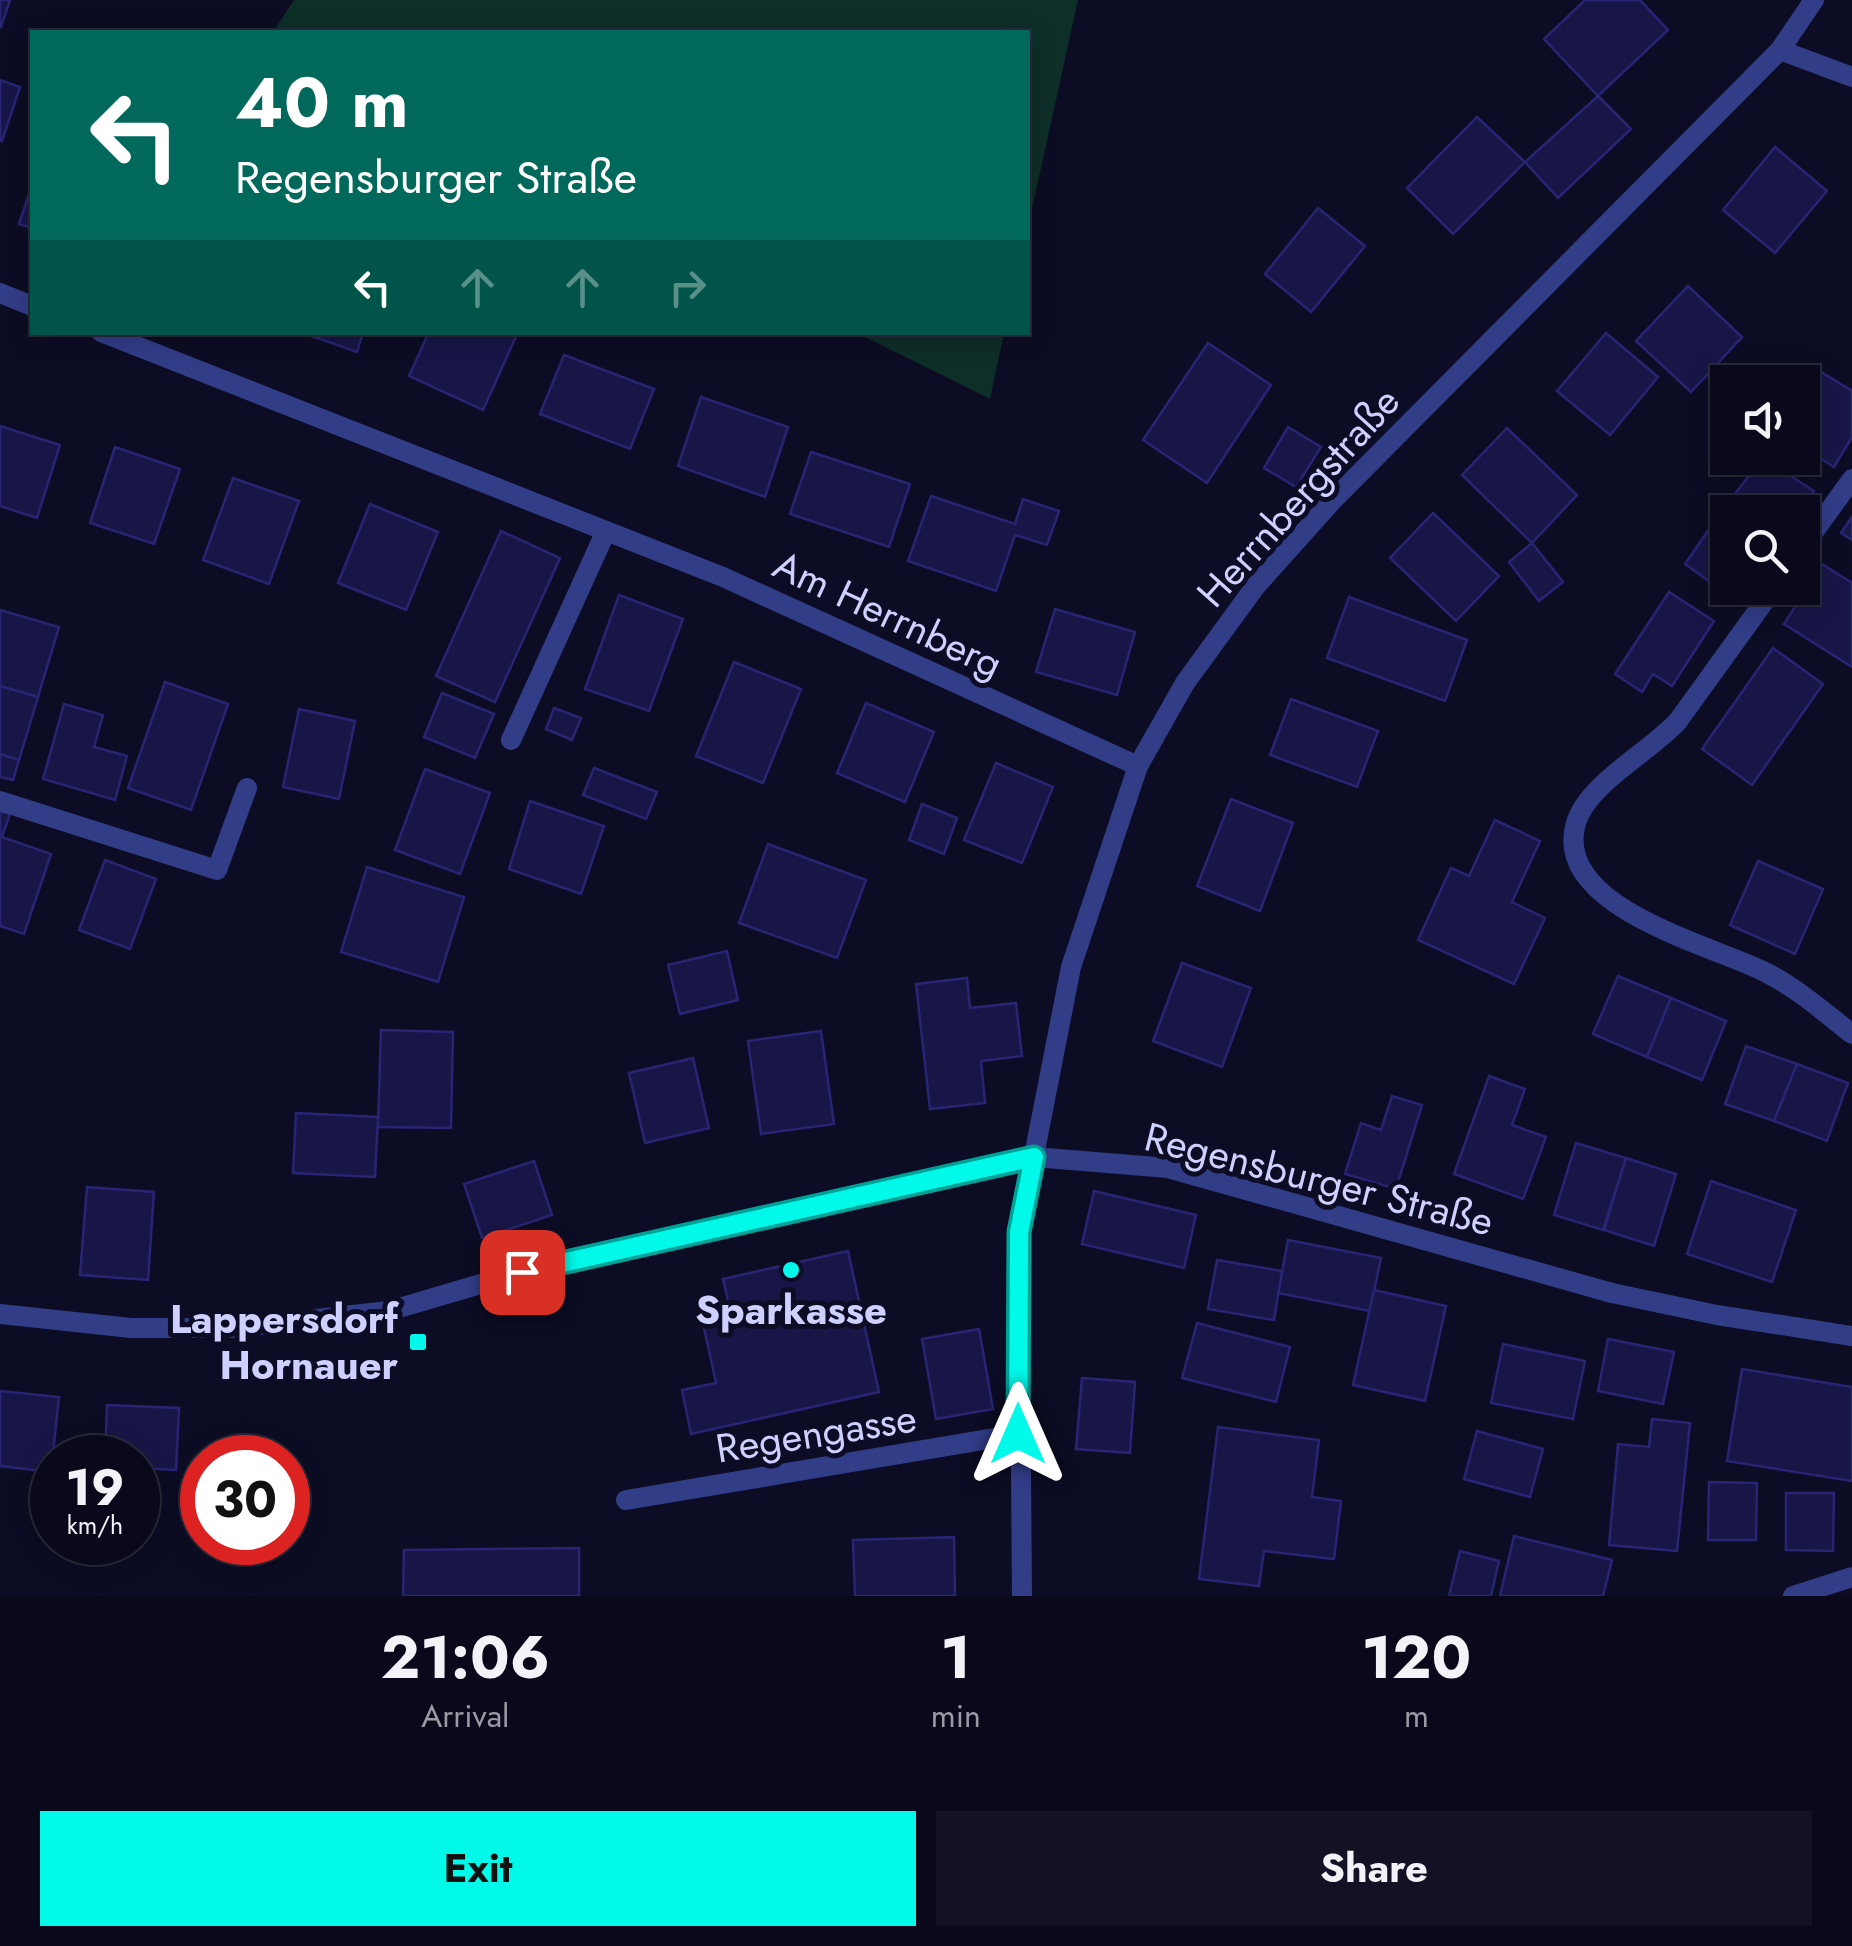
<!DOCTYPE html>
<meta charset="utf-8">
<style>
:root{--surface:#09091b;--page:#121224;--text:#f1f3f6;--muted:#999aa3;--line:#292a3a;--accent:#00f9e9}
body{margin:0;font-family:Jost,sans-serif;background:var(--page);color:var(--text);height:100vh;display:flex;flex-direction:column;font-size:38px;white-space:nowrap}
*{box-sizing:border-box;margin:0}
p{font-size:32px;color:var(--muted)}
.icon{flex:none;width:55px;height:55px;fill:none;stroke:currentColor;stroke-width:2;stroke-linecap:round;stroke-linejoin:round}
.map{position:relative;height:1596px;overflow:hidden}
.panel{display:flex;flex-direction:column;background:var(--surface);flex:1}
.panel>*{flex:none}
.banner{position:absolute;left:30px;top:30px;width:1000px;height:305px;border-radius:0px;box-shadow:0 5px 25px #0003,0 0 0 2px var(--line);background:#00695c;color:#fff;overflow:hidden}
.buttons{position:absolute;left:1710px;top:365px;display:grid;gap:20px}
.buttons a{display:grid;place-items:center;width:110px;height:110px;border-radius:0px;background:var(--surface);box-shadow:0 5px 25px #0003,0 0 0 2px var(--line);font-size:50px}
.speed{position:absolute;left:30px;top:1435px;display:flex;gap:20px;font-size:50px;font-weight:700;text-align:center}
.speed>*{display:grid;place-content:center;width:130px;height:130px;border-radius:50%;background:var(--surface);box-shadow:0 5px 25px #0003,0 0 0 2px var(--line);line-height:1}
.speed small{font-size:25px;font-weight:400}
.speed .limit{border:15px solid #d22;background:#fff;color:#111}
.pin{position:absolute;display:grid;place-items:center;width:85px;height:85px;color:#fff;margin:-42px;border-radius:20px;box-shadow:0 5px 15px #0006}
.me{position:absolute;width:110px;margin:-55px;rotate:0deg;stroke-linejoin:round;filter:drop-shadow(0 0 8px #0008)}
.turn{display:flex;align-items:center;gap:35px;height:210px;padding:0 40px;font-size:45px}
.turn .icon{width:130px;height:130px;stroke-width:2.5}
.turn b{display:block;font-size:70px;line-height:85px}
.lanes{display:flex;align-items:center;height:95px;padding:0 40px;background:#0003;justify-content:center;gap:50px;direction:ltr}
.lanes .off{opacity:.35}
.eta{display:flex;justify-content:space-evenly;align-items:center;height:170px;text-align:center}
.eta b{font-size:60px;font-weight:700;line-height:70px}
.cta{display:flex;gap:20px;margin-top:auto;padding:20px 40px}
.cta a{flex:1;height:115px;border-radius:0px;background:var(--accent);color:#111;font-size:40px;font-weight:700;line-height:115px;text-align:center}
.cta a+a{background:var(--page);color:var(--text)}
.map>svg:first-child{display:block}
.green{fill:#0e2e28}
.building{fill:#171647;stroke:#282575;stroke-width:2.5}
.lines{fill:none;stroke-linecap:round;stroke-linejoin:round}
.lane{stroke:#323d88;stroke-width:20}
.street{stroke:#323d88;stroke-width:20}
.route-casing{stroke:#00a297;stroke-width:25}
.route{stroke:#00f9e9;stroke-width:18}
.poi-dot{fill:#00f9e9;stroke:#0c0c24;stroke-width:4}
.labels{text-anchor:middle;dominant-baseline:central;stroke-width:10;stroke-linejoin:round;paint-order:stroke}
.street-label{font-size:40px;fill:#ced1ff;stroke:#0c0c24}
.poi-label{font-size:40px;font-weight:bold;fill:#ced1ff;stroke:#0c0c24}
</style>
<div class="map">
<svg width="1852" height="1596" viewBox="0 0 1852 1596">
<rect width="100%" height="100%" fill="#0c0c24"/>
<g class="green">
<polygon points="294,0 1078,0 1028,227 1028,32 273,32"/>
<polygon points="857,333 1004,333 990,399"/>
</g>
<g class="building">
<polygon points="0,0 10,0 1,27 0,26"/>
<polygon points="1585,0 1640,0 1668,30 1598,96 1544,39"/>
<polygon points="0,80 20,87 2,141 0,140"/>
<polygon points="1598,96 1631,129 1558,198 1525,162"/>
<polygon points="1477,117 1525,162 1453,234 1407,188"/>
<polygon points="1775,147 1827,191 1775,253 1723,210"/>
<polygon points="32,185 32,228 19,224"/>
<polygon points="1318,208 1365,246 1311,312 1265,274"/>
<polygon points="1688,286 1742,337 1691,392 1636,341"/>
<polygon points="300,332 363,332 357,352"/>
<polygon points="429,332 518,332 483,410 409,376"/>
<polygon points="1606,333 1658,377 1610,435 1557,391"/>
<polygon points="1208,343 1271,385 1207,483 1143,440"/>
<polygon points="564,355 654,389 630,449 540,414"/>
<polygon points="1818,370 1852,391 1852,437 1834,467 1802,447 1802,395"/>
<polygon points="701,397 788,427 765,497 678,466"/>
<polygon points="0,426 60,445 37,518 0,506"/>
<polygon points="1288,427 1321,447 1296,487 1264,468"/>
<polygon points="1507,428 1577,495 1532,543 1462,475"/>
<polygon points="115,447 180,469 154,544 90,523"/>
<polygon points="811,452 910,484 889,547 790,514"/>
<polygon points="1763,458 1814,491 1798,512 1728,512 1723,509"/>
<polygon points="233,478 299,501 269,584 203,560"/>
<polygon points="931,496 1015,524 1023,499 1059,511 1047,545 1015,535 996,591 908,561"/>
<polygon points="370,504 438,532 406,610 338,583"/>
<polygon points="1723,509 1728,512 1728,588 1744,588 1735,600 1685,564"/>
<polygon points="1433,513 1499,576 1456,621 1390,558"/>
<polygon points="1852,517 1852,540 1841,533"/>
<polygon points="501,531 560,558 495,702 436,676"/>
<polygon points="1532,543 1563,582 1539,601 1509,562"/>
<polygon points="1822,564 1852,583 1852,667 1784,624"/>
<polygon points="1669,592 1714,621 1672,686 1653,674 1642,692 1615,674"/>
<polygon points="619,595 683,619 649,711 585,689"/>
<polygon points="1349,597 1467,640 1445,701 1327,658"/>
<polygon points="1055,609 1135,632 1117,695 1036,672"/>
<polygon points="0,610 59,627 38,697 0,686"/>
<polygon points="1773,648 1823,684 1752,785 1702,749"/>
<polygon points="734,662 801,689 763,783 696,756"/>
<polygon points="165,682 228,704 191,810 128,788"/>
<polygon points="0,686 38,697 19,760 0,754"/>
<polygon points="442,693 494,714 475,758 424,737"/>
<polygon points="1291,699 1378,731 1357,787 1270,755"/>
<polygon points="866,703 934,732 905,802 837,773"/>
<polygon points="64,704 103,715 94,747 127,756 115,800 43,779"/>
<polygon points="554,708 581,718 572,740 546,729"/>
<polygon points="299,709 355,721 339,799 283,787"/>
<polygon points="0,754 19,760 13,780 0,777"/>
<polygon points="996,763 1053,787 1022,863 964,840"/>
<polygon points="594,768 657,792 646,819 583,795"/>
<polygon points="425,769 490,793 460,874 395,850"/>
<polygon points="1231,799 1293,823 1260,911 1197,886"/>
<polygon points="530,801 604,826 581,894 509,869"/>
<polygon points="922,804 957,818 944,854 909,840"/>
<polygon points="0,811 10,814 2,837 51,854 24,934 0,926"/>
<polygon points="1495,820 1540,841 1512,902 1545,918 1514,984 1418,940 1451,868 1469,876"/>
<polygon points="768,844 866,880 837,958 739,923"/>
<polygon points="105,860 156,879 130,949 79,930"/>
<polygon points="1758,861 1823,889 1795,954 1730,925"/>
<polygon points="367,867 464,897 438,982 341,952"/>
<polygon points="727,951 738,1000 680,1014 668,965"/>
<polygon points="1182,963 1251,988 1222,1067 1153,1041"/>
<polygon points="1618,976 1671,998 1647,1057 1593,1034"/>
<polygon points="967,978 970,1008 1016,1003 1022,1056 981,1061 985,1103 930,1109 916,984"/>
<polygon points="1671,998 1726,1021 1702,1080 1647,1057"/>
<polygon points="381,1030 453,1032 451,1128 378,1127"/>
<polygon points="821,1031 834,1124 761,1134 748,1041"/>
<polygon points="1746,1046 1797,1064 1774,1121 1725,1104"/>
<polygon points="693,1058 709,1128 645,1143 629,1073"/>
<polygon points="1797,1064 1848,1083 1827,1141 1774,1121"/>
<polygon points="1489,1076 1525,1089 1512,1125 1546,1137 1523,1199 1454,1174"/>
<polygon points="1392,1096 1422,1105 1396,1189 1345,1174 1361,1123 1381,1130"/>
<polygon points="296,1113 378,1117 375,1177 293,1173"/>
<polygon points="1576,1143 1626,1158 1603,1230 1554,1215"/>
<polygon points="1626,1158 1676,1174 1654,1246 1604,1230"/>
<polygon points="534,1161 552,1215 482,1238 464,1184"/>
<polygon points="1711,1181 1796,1210 1772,1282 1687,1254"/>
<polygon points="87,1187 154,1192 148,1280 80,1275"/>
<polygon points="1094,1191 1196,1215 1184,1268 1082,1244"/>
<polygon points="1288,1240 1381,1258 1370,1311 1278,1293"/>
<polygon points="848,1251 879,1392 691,1434 682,1390 716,1383 704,1328 733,1322 723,1279"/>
<polygon points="1217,1260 1282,1271 1274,1320 1208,1309"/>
<polygon points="1374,1290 1446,1306 1425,1401 1353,1385"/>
<polygon points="1197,1323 1290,1347 1276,1402 1182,1378"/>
<polygon points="979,1329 993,1409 936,1419 922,1339"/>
<polygon points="1608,1339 1674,1352 1663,1404 1598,1391"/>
<polygon points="1503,1344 1585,1361 1573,1419 1491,1403"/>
<polygon points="1742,1369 1852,1387 1852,1481 1727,1461"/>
<polygon points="1082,1378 1135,1382 1130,1453 1076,1449"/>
<polygon points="0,1391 59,1397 51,1472 0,1466"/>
<polygon points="107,1405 179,1408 176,1470 138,1468 138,1458 105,1458"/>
<polygon points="1652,1419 1690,1423 1677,1551 1609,1545 1618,1444 1649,1447"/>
<polygon points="1218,1427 1319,1440 1312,1497 1341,1501 1334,1559 1264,1551 1259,1586 1199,1579"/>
<polygon points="1477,1431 1543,1449 1530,1497 1464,1479"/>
<polygon points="1709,1482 1757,1483 1756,1540 1708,1540"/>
<polygon points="1786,1493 1834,1493 1833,1551 1786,1550"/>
<polygon points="1514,1536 1612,1560 1603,1596 1500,1596"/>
<polygon points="954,1537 955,1596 855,1596 853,1540"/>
<polygon points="579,1548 579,1596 403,1596 404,1550"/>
<polygon points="1460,1551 1499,1561 1491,1596 1449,1596"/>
</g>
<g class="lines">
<polyline class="lane" points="511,740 606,531"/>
<g class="street">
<polyline points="1780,50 1852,77"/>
<polyline points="0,293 32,306"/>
<polyline points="101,332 723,577 1138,766"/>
<polyline points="1802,548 1852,479"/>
<path d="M1774 588 1678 721C1650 752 1587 784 1576 823 1551 907 1712 945 1765 972 1797 988 1824 1012 1852 1034"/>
<polyline points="0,801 217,870 247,788"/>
<polyline points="0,1314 131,1328 235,1328 389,1311 555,1262 1034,1157 1168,1168 1612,1293 1717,1315 1852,1336"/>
<polyline points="626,1500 1018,1434"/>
<polyline points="1022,1596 1019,1232 1071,967 1138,766 1185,683 1255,587 1332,501 1780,50 1814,0"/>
<polyline points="1793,1596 1852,1577"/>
</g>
</g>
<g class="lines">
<defs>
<polyline id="route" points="522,1272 1034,1157 1019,1232 1018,1434"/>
</defs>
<use href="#route" class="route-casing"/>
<use href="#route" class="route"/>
</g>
<g class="poi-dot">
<circle cx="791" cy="1270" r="10"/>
<rect x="408" y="1332" width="20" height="20" rx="5"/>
</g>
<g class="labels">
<g class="street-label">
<text transform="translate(1298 497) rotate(-48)">Herrnbergstraße</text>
<text transform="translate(888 614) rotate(25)">Am Herrnberg</text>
<text transform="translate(1319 1179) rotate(14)">Regensburger Straße</text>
<text transform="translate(816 1433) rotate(-9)">Regengasse</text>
</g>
<g class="poi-label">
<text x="791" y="1310">Sparkasse</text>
<text x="398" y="1319" text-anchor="end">Lappersdorf<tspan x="398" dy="46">Hornauer</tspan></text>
</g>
</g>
</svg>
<div class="buttons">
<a><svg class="icon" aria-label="sound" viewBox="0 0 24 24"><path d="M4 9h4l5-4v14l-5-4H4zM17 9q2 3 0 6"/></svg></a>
<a><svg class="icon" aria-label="search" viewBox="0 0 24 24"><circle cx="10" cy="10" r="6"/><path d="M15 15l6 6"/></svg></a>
</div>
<div class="speed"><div>19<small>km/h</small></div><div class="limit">30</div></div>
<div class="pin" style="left:522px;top:1272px;background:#d93025"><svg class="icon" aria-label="arrive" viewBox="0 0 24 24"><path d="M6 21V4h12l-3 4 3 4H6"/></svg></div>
<svg class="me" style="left:1018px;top:1434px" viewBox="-20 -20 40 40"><path d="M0-17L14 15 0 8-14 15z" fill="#00f9e9" stroke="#fff" stroke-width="4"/></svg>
<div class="banner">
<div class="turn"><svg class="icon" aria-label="left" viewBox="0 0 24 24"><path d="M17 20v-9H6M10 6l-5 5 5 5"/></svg><div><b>40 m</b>Regensburger Straße</div></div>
<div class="lanes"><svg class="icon" aria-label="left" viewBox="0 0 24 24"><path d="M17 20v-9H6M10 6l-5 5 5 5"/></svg><svg class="icon off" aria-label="ahead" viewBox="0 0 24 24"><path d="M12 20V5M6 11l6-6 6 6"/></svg><svg class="icon off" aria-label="ahead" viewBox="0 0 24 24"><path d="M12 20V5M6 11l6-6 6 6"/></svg><svg class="icon off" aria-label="right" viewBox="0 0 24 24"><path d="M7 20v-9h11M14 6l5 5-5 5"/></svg></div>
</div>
</div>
<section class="panel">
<div class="eta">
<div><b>21:06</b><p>Arrival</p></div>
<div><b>1</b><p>min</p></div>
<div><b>120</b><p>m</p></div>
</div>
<div class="cta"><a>Exit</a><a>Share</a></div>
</section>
